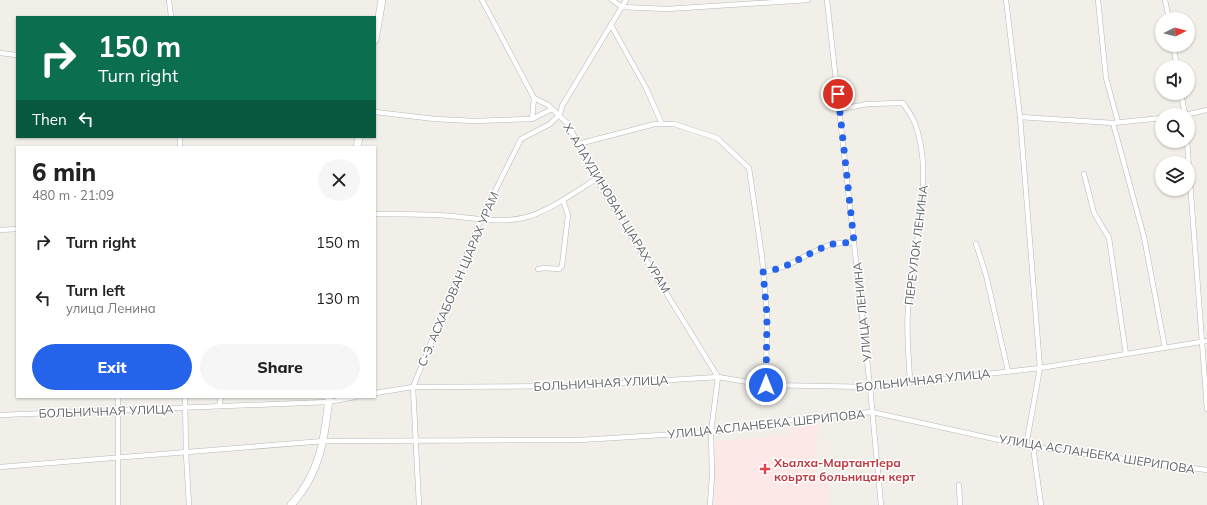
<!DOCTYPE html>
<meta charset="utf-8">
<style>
:root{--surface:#fff;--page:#f6f6f6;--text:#222;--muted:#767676;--accent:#2563eb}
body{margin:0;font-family:Mulish,sans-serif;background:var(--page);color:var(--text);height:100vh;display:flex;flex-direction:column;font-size:15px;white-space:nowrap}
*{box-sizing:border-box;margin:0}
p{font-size:13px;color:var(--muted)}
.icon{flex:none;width:22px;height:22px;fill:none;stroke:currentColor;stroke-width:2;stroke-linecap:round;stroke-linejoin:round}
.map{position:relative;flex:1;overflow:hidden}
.sheet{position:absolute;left:16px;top:146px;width:360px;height:252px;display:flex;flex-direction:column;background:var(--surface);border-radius:0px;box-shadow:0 1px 3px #0004}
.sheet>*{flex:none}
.guide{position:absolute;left:16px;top:16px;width:360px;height:122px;border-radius:0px;box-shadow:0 1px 3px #0004;background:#0b6e4f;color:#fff;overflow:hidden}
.needle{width:26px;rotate:84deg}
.fabs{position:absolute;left:1155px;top:12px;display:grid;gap:8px}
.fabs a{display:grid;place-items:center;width:40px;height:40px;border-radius:50%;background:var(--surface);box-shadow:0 1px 3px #0004;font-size:20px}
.pin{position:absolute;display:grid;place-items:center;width:34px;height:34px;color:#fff;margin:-17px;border:2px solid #fff;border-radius:50%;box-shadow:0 1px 4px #0007}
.me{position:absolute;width:44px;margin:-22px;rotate:0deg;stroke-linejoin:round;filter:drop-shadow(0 0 3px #0008)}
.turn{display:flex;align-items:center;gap:14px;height:84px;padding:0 16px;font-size:18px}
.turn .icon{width:52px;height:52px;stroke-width:2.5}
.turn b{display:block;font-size:28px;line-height:34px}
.then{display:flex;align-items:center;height:38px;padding:0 16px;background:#0003;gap:8px;font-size:15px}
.round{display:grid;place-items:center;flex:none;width:42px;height:42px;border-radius:21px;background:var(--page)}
.overview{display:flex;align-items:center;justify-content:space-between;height:68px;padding:0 16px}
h1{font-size:24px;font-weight:800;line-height:30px}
.button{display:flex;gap:8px;margin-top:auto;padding:8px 16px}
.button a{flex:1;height:46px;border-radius:24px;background:var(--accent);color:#fff;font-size:16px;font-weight:800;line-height:46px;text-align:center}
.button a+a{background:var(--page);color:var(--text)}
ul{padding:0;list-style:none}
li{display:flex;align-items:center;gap:12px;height:56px;padding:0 16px}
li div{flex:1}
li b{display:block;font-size:15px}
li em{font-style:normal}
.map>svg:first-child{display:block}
.medical{fill:#fce8e6}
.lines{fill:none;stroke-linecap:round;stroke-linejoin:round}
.street-casing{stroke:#b5b8bc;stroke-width:5.5}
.secondary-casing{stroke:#b6babf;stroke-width:8}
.street{stroke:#fff;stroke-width:4.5}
.secondary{stroke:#fff;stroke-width:7}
.route{stroke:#2563eb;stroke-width:7;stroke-dasharray:0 12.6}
.health-dot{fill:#e0444e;stroke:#fff;stroke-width:1.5}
.labels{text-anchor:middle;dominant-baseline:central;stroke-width:3;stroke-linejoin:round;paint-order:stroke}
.street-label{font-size:12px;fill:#5f6368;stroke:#fff}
.health-label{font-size:12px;font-weight:bold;fill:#be3a42;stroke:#fff;text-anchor:start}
</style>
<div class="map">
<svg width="1207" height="505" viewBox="0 0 1207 505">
<rect width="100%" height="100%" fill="#f1efe8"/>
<polygon class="medical" points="818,421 816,477 829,477 829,505 712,505 713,442 792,434 792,425"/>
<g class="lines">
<defs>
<g id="street">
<polyline points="169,0 171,17"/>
<polyline points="482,0 534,98 548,105 568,124 596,179 718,377 711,432 712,476 710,505"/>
<polyline points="612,0 622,7 667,9 808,0"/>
<polyline points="827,0 870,387 881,505"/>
<polyline points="1006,0 1020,117 1040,368 1026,446"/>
<polyline points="1098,0 1106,78 1118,122"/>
<polyline points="1165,0 1169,19"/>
<polyline points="611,25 646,88 662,124"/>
<polyline points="1173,45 1177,67"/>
<polyline points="0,53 17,55"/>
<polyline points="1181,93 1185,115"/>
<path d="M840 109 868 104 903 103C906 108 910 113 913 119 937 173 912 252 908 309 906 333 909 358 910 382"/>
<polyline points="375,112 435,119 474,121 532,119 552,109"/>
<polyline points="1185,115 1207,110"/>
<polyline points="1020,117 1113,123 1162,118"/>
<polyline points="532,119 534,98"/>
<polyline points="1113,123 1144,237 1165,348"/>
<polyline points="180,137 180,147"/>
<polyline points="1187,141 1207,409"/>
<polyline points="578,144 655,124 674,124 717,138 749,168 762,257 767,315 766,385"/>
<polyline points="1084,174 1094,213 1109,238 1126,354"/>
<path d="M375 214C395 214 416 214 436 215 465 216 498 225 527 217 549 211 577 191 596 179"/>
<polyline points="0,230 17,229"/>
<polyline points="976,244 986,275 1008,371"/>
<polyline points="538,269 544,268 559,269 562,266 568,215 563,200"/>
<path d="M763 272C791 268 804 254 829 245 836 243 846 243 854 242"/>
<polyline points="375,393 413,387 574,386 718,377 766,385 870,387 1040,368 1207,341"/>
<polyline points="118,397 118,505"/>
<polyline points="185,397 186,453 189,505"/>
<polyline points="219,406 221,397"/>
<polyline points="0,415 328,402 355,397"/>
<polyline points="1033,447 1041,505"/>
<polyline points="0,467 324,441 580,440 711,432 797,419 872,412 1026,446 1207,470"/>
<polyline points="959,485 960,505"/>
<polyline points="419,505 413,387 481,219 521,139 550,124 560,114 562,106 626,0"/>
</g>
<g id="secondary">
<polyline points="375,40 382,0"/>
<polyline points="357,147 359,137"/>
<path d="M291 505C320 474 325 438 329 397"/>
</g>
</defs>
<use href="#street" class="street-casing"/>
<use href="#secondary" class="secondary-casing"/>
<use href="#street" class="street"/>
<use href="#secondary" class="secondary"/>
</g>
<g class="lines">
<path class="route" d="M766 385 767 315 763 272C791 268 804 254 829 245 836 243 846 243 854 242L838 94"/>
</g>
<path class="health-dot" d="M763 463h4v4h4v4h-4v4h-4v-4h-4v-4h4z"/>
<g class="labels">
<g class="street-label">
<text transform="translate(617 208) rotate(59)">Х. АЛАУДИНОВАН ЦIАРАХ УРАМ</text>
<text transform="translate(916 245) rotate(-83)">ПЕРЕУЛОК ЛЕНИНА</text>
<text transform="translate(458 279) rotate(-67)">С-Э. АСХАБОВАН ЦIАРАХ УРАМ</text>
<text transform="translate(862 312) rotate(-96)">УЛИЦА ЛЕНИНА</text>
<text transform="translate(923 380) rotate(-6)">БОЛЬНИЧНАЯ УЛИЦА</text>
<text transform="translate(601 383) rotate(-3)">БОЛЬНИЧНАЯ УЛИЦА</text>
<text transform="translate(106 411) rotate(-2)">БОЛЬНИЧНАЯ УЛИЦА</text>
<text transform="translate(766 424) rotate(-6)">УЛИЦА АСЛАНБЕКА ШЕРИПОВА</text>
<text transform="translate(1097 454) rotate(9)">УЛИЦА АСЛАНБЕКА ШЕРИПОВА</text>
</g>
<g class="health-label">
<text x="774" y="462">Хьалха-МартантIера<tspan x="774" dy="14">коьрта больницан керт</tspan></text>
</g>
</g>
</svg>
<div class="fabs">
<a><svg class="needle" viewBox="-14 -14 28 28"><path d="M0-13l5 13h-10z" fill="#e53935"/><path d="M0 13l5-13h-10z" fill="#767676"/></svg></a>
<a><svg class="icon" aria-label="sound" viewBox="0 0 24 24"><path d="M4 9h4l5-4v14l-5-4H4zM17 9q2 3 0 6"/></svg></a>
<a><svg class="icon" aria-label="search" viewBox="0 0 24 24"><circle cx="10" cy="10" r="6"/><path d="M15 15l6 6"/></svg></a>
<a><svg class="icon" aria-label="layers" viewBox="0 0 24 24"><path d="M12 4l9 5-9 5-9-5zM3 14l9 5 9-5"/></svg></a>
</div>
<div class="pin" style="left:838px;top:94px;background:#d93025"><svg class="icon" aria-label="arrive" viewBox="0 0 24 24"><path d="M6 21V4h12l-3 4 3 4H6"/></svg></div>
<svg class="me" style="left:766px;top:385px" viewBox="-20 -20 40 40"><circle r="17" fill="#2563eb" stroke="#fff" stroke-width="3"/><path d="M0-11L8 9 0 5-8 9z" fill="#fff"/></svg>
<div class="guide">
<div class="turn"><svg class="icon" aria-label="right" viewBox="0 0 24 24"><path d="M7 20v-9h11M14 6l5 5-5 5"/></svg><div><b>150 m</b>Turn right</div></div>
<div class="then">Then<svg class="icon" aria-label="left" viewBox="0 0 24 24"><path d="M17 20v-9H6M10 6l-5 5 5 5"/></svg></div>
</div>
<section class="sheet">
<div class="overview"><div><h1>6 min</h1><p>480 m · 21:09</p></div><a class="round"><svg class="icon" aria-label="close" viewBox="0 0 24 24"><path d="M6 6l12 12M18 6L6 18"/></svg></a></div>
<ul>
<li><svg class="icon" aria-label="right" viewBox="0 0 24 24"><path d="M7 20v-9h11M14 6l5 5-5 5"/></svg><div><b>Turn right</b></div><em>150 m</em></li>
<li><svg class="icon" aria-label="left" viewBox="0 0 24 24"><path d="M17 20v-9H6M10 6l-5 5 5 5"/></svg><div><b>Turn left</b><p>улица Ленина</p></div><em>130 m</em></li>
</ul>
<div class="button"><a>Exit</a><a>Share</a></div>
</section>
</div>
